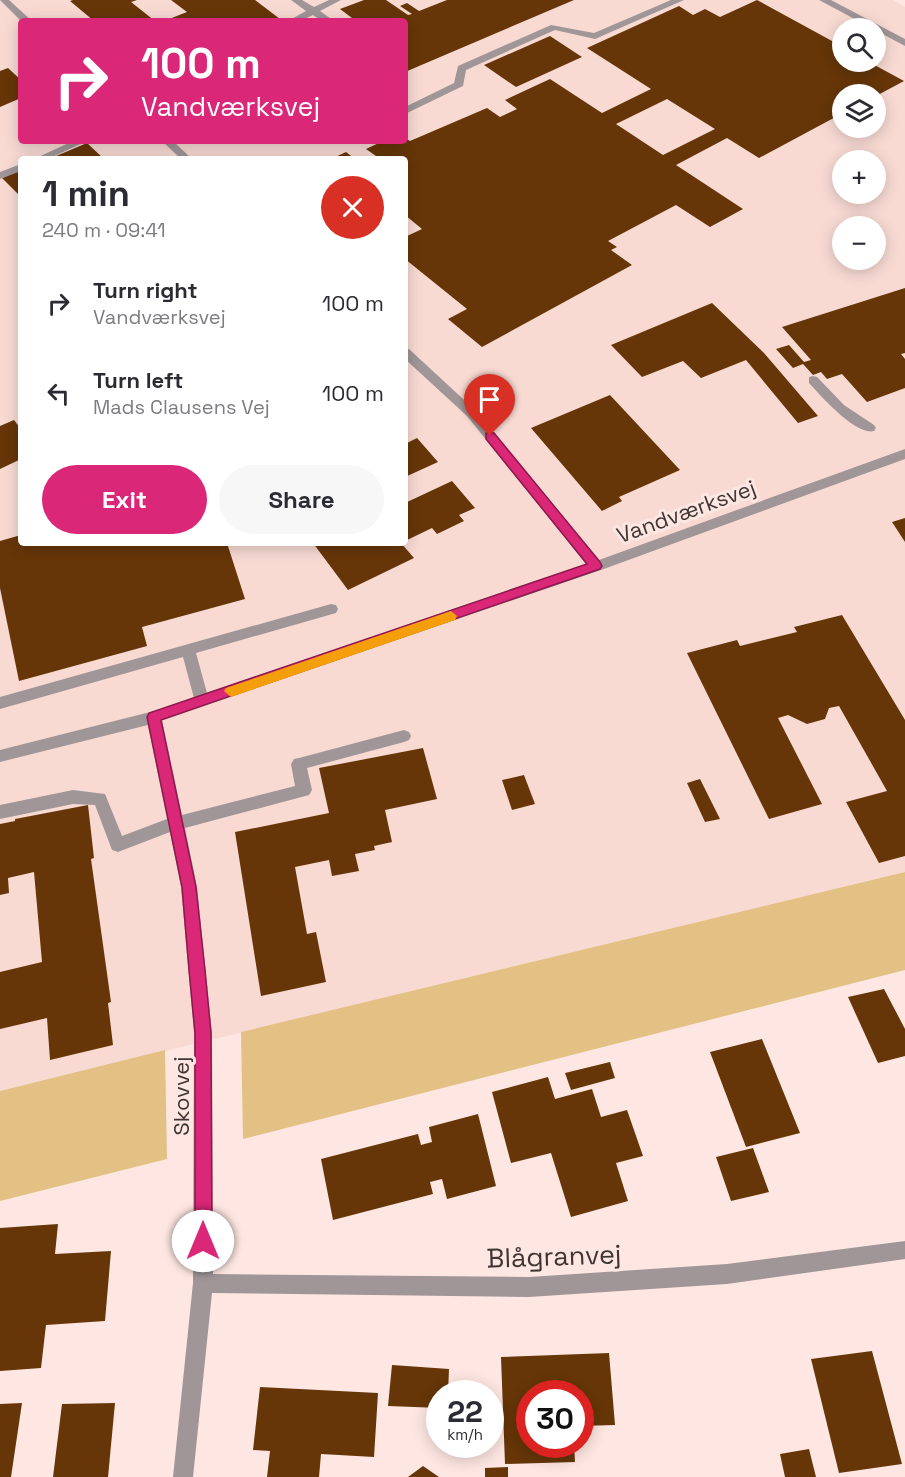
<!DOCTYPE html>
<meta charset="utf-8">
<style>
:root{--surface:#fff;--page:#f7f7f7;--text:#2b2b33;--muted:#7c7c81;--accent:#db2777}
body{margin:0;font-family:"Space Grotesk",sans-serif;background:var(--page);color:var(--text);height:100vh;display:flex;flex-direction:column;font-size:22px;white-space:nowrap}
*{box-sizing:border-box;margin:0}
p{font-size:20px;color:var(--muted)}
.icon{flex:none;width:33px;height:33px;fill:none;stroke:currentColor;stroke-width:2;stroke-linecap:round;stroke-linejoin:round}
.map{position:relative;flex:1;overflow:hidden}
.drawer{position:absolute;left:18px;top:156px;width:390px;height:390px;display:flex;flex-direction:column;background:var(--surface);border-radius:6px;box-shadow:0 3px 15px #0003}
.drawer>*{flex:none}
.banner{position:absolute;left:18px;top:18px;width:390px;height:126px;border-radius:6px;box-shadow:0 3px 15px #0003;background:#db2777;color:#fff;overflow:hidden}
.controls{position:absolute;left:832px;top:18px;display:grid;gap:12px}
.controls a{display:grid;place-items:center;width:54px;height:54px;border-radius:50%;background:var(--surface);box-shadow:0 3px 15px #0003;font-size:30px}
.speed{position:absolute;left:426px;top:1380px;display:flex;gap:12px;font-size:30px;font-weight:700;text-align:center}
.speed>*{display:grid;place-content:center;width:78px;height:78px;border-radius:50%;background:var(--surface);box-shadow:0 3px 15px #0003;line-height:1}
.speed small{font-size:15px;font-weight:400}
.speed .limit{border:9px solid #d22;background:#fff;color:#111}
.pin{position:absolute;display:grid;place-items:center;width:51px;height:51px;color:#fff;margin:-62px -26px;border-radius:50% 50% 50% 0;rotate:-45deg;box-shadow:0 0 6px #0007}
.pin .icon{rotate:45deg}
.me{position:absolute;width:66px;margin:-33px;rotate:0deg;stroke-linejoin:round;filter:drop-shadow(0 0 4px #0008)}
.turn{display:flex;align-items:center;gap:21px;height:126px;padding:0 24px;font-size:27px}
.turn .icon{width:78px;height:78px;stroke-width:2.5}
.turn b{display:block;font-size:42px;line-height:51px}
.round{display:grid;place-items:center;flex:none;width:63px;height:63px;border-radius:32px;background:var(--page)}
.summary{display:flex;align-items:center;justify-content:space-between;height:102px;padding:0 24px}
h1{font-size:36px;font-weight:800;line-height:45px}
.action{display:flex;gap:12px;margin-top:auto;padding:12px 24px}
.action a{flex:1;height:69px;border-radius:36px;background:var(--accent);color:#fff;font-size:24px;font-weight:800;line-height:69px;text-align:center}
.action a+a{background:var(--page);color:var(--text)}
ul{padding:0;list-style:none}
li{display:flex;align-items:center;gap:18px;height:90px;padding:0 24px}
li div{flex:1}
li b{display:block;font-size:22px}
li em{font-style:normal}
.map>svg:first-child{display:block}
.built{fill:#f8dad3;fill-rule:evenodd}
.green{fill:#e3c184}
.building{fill:#663608;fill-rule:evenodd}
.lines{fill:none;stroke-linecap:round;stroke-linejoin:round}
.minor{fill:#a09698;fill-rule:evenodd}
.route{fill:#db2777;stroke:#8e194d;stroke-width:1.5}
.slow{fill:#f59e0b}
.labels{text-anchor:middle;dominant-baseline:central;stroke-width:6;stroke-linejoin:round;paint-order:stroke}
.street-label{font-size:22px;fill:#3f3634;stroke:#fee7e2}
.near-street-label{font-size:27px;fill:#3f3634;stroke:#fee7e2}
</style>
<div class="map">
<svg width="905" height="1477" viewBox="0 0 905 1477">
<rect width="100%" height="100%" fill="#fee7e2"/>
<path class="built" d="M0 0H893L905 7V872L0 1091ZM21 21H405V141H21ZM843 28H876V62H843ZM843 94H876V128H843ZM21 159H405V543H21ZM843 160H876V194H843ZM843 226H876V260H843Z"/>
<g class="green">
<polygon points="905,872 905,970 243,1139 241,1032"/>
<polygon points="165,1050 167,1159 0,1201 0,1091"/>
</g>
<g class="building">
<polygon points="73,0 137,0 131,2 155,21 94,21 70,1"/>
<polygon points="171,0 255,0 280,19 274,21 164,21 187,12"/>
<polygon points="364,0 386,0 408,15 412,14 400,6 407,3 419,11 447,0 574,0 405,72 405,21 356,21 340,9"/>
<path d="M757 0 843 47V62H869L904 81 876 96 843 94V113L759 158 727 138 676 165 743 209 710 227 676 205 608 241 617 247 611 250 632 265 482 347 448 319 467 309 405 259V237L422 229 405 215V159H369L376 156 366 149 383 141H405V138L410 141 487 108 500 117 517 109 505 100 550 79 602 113 651 89 587 48 679 6 693 15 705 9 720 17ZM667 99 715 129 663 155 616 124Z"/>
<polygon points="550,36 582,57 516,87 484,65"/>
<polygon points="8,68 21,80 21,98 0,107 0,71"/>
<polygon points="87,143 104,159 49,159"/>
<polygon points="346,152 355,159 331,159"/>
<polygon points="21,170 21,197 2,178"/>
<polygon points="905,288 905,353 901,354 905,359 905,388 867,402 842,374 827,379 821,372 813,375 803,364 793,368 776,349 789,345 804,362 811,360 782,327"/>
<polygon points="712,303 764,353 818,416 798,423 746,360 701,378 683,361 642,377 611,345"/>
<polygon points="610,395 680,470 619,497 622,501 602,511 531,428"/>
<polygon points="14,420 21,429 21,459 0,469 0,426"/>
<polygon points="417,438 438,462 405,477 405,444"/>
<polygon points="452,481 475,508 459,515 464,521 437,534 432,528 405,541 405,503"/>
<polygon points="905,518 905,542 892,522"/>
<polygon points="21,535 21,543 227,543 245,599 142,627 147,646 19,681 0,588 0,541"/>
<polygon points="313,543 401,543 414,558 348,590"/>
<polygon points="842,615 905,720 905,856 879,863 846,802 887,791 839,706 829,708 825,719 807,724 788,715 778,718 822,804 769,819 687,653 737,640 740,646 797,632 794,627"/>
<polygon points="423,748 437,799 385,810 392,842 374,846 375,850 355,854 359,871 332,876 329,860 295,867 307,934 316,932 326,982 261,996 235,832 329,813 319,768"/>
<polygon points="524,775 535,804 512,810 502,780"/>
<polygon points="700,779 720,819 705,822 687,783"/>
<polygon points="88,805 94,858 91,859 111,1002 108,1003 113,1045 50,1060 47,1018 0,1029 0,972 42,962 34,872 8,878 9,893 0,895 0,824 15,821 15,819"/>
<polygon points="884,989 905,1029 905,1056 878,1063 848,997"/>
<polygon points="762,1039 800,1133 746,1147 710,1052"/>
<polygon points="610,1062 615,1078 571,1090 565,1073"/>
<polygon points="548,1077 555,1099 592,1089 601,1117 627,1110 643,1156 616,1163 628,1201 571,1217 551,1153 511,1163 492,1092"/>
<polygon points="478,1114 496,1186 447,1199 442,1179 430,1182 433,1194 333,1220 321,1159 418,1134 421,1145 432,1142 429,1127"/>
<polygon points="753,1148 769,1192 731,1201 716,1157"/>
<polygon points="58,1224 55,1254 111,1251 105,1321 46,1325 41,1368 0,1371 0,1228"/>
<polygon points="872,1351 902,1464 839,1473 811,1359"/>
<polygon points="609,1353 615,1425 580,1426 580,1394 530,1394 530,1444 574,1444 575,1462 505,1464 501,1357"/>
<polygon points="392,1365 449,1369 448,1394 440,1394 440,1408 388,1406"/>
<polygon points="260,1387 378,1393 374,1457 321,1454 319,1477 267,1477 270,1451 253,1450"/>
<polygon points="22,1403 11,1477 0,1477 0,1404"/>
<polygon points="115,1403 108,1477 53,1477 62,1404"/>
<polygon points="809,1449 816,1477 785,1477 780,1454"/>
<polygon points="423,1466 439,1477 408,1477"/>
<polygon points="508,1467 508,1477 485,1477 485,1468"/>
</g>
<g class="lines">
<g class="minor">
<polygon points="0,0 9,0 32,21 21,21"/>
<polygon points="291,0 302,0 314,7 329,0 341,0 320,11 334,21 322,21 313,15 300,21 288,21 306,11"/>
<polygon points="671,0 684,0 595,39 555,30 466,70 463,86 405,114 405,107 454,83 458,66 551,25 594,33"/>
<polygon points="819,0 831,0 905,39 905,46"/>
<polygon points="73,141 87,141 48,159 34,159"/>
<polygon points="162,141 173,141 192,159 181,159"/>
<polygon points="21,164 21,171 0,179 0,172"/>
<polygon points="405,348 409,349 475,410 599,560 905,449 905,459 601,570 162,720 182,815 295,786 291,764 294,759 299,758 404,730 409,732 411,736 409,740 404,742 307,768 312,790 309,795 185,828 197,887 212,1033 213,1274 529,1277 727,1264 905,1241 905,1259 727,1284 529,1297 212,1293 193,1477 173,1477 193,1283 194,1033 181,887 170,832 118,852 112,850 95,805 73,804 0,819 0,805 73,790 105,794 122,836 167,819 148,725 0,762 0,750 154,711 194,698 183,657 0,709 0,697 331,604 336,605 338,609 336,613 196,653 207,693 586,564 467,416 405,359"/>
<path d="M813 376 817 377 844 405 874 425 876 428 874 431C856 436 821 396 809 383V377Z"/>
</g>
</g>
<polygon class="route" points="490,432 494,433 600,562 602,566 600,569 161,720 196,887 205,970 211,1033 212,1241 209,1247 203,1249 197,1247 195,1241 195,1033 189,970 182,887 147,717 149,713 587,564 486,439 486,433"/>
<polygon class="slow" points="451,611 457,616 455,620 231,697 224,691 226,688"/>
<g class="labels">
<g class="street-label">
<text transform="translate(686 511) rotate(-20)">Vandværksvej</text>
<text transform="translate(181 1096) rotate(-90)">Skovvej</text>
</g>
<g class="near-street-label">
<text transform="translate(554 1256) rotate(-2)">Blågranvej</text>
</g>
</g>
</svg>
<div class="controls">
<a><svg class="icon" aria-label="search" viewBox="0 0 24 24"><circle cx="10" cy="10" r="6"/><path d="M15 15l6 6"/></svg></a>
<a><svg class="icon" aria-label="layers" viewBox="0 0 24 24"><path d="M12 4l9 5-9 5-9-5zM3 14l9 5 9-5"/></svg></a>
<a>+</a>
<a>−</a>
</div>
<div class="speed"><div>22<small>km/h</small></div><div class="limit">30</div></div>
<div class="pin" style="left:490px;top:436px;background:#d93025"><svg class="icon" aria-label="arrive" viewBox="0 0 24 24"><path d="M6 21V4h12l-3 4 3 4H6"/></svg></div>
<svg class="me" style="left:203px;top:1241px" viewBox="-20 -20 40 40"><circle r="19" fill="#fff"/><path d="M0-13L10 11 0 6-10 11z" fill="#db2777"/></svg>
<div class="banner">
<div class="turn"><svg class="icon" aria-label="right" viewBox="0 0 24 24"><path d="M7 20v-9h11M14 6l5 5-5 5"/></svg><div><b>100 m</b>Vandværksvej</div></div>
</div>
<section class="drawer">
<div class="summary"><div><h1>1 min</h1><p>240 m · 09:41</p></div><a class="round" style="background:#d93025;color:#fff"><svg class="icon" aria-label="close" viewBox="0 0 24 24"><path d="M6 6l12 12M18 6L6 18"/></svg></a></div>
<ul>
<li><svg class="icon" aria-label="right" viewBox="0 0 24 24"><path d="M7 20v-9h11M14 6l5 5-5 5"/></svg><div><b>Turn right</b><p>Vandværksvej</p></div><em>100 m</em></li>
<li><svg class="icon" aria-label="left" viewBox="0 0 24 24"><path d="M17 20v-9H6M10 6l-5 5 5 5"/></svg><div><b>Turn left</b><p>Mads Clausens Vej</p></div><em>100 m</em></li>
</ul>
<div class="action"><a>Exit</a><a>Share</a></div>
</section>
</div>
